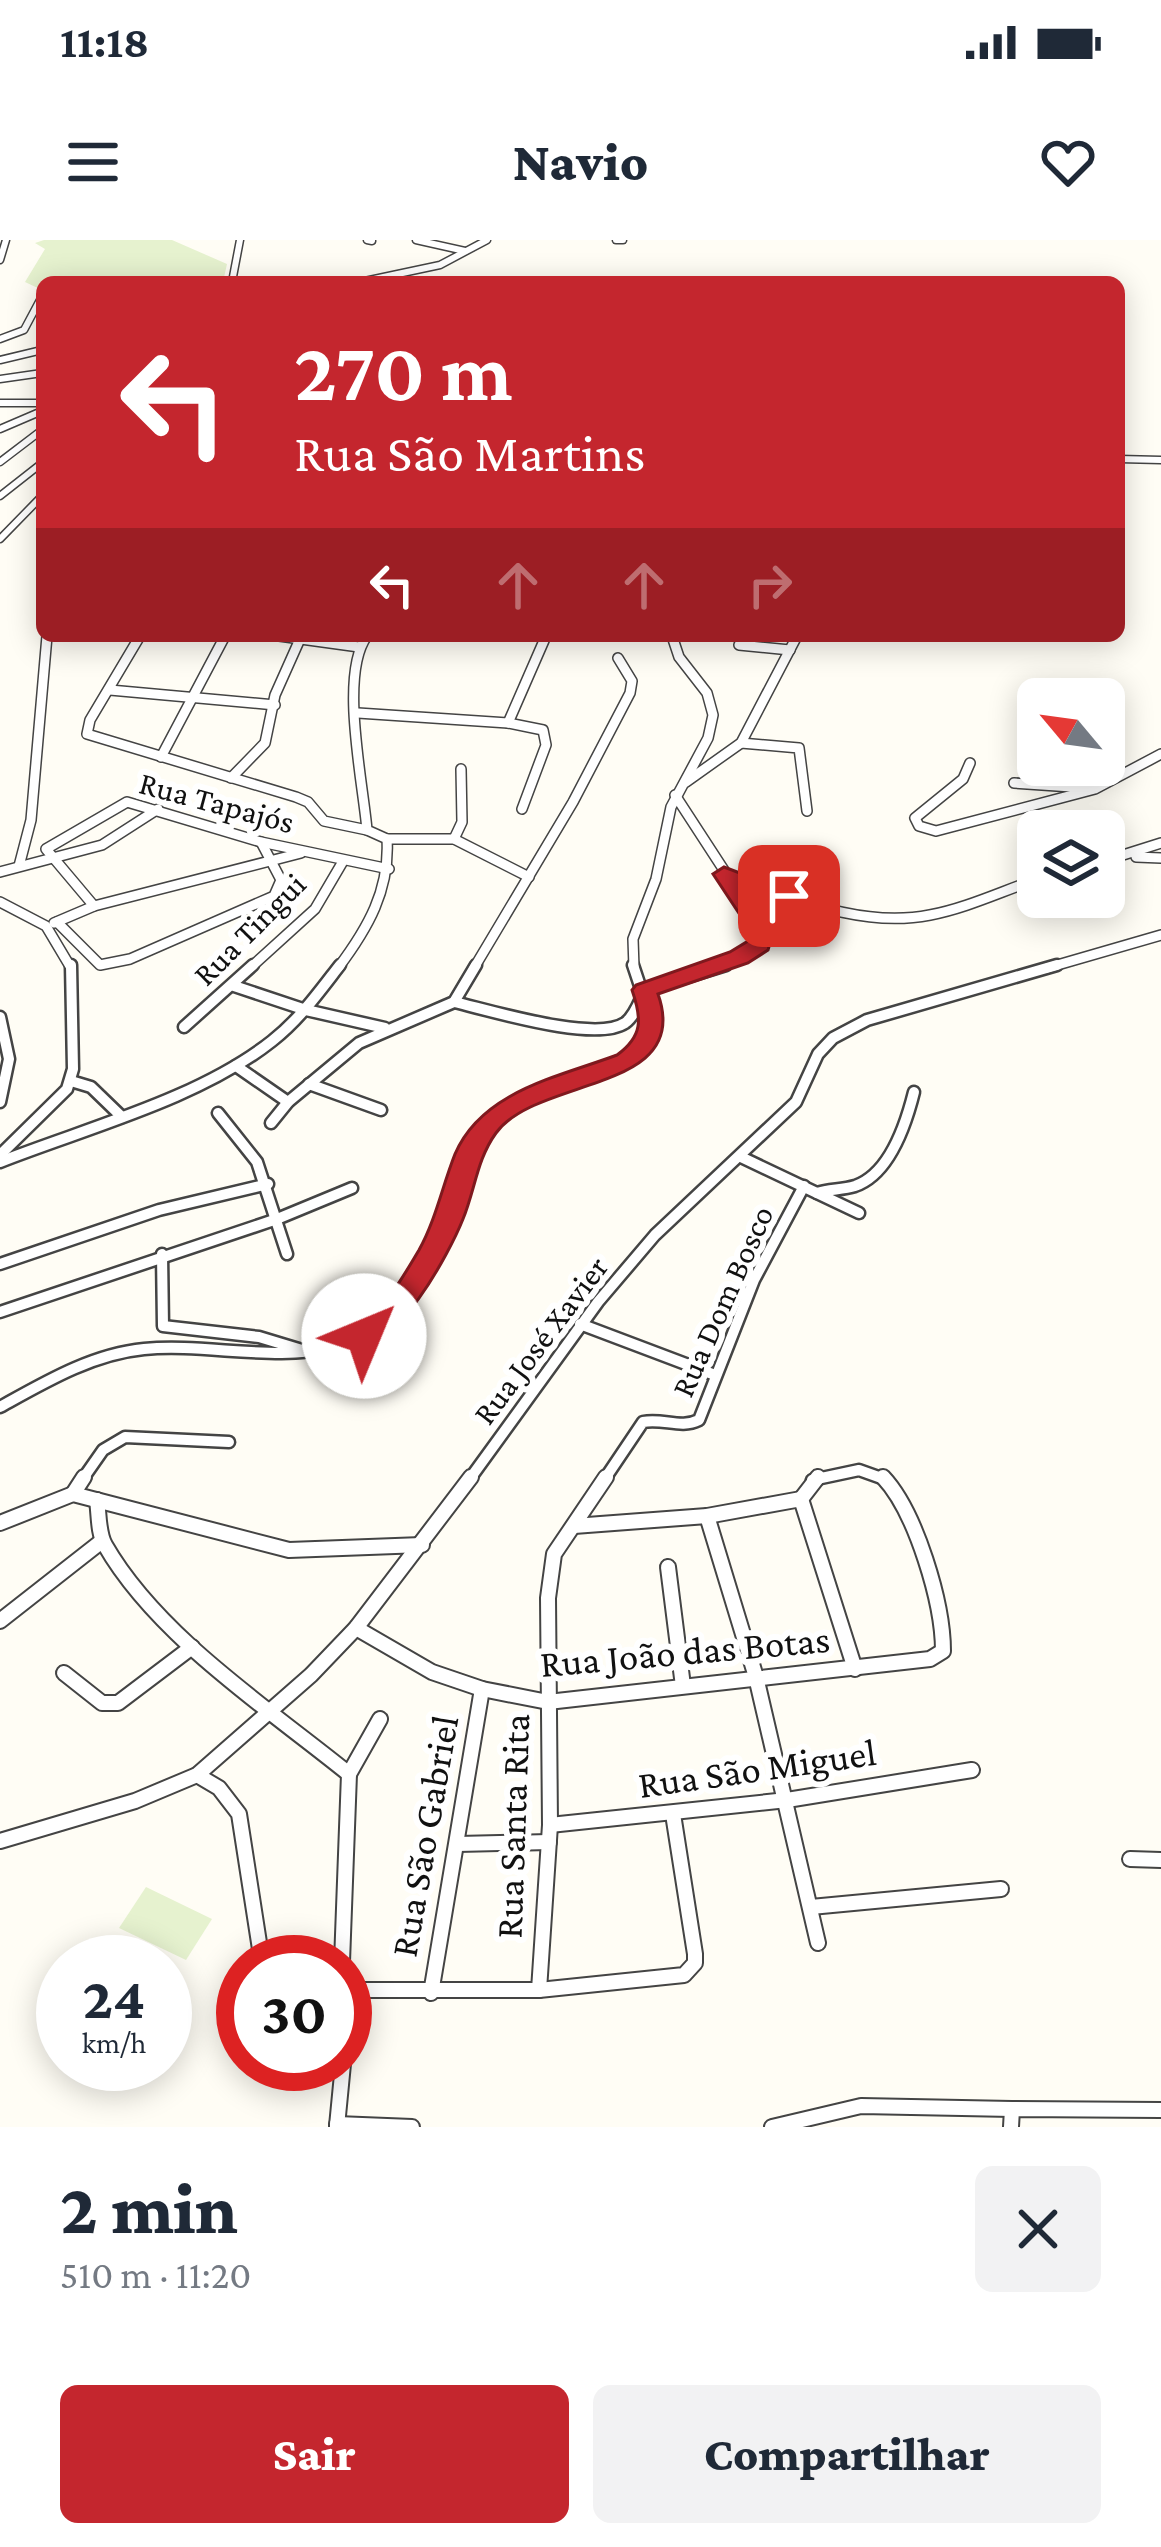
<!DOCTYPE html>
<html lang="pt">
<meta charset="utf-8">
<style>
:root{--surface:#fff;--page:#f2f2f3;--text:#1f2937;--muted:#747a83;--accent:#c4262e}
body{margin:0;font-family:"Crimson Pro",serif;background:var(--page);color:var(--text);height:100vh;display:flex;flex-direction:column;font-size:45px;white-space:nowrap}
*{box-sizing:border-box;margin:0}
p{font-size:39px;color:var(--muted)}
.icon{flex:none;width:66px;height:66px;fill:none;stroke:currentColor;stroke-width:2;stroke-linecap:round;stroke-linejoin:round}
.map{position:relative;height:1887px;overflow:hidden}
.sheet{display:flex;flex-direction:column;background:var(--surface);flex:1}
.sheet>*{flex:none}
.guide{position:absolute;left:36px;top:36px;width:1089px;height:366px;border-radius:18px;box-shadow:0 6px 30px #0003;background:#c4262e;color:#fff;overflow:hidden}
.needle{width:78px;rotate:299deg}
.controls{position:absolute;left:1017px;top:438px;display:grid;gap:24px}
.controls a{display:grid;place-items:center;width:108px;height:108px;border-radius:18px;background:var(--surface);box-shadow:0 6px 30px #0003;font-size:60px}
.speed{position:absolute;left:36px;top:1695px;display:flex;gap:24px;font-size:60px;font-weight:700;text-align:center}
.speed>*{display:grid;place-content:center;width:156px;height:156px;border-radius:50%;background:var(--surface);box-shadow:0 6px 30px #0003;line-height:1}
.speed small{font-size:30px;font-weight:400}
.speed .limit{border:18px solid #d22;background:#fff;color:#111}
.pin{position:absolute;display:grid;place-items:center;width:102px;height:102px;color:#fff;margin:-51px;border-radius:24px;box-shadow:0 6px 18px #0006}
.me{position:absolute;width:132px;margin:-66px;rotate:45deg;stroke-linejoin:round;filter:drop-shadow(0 0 9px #0008)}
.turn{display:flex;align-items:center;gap:42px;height:252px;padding:0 60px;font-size:54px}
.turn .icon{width:156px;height:156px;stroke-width:2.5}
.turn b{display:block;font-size:84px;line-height:102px}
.lanes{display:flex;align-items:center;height:114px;padding:0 60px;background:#0003;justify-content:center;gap:60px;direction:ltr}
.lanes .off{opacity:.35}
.round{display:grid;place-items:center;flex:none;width:126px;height:126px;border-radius:18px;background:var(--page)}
.headline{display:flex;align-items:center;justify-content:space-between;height:204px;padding:0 60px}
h1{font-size:72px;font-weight:800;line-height:90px}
.action{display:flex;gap:24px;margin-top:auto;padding:24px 60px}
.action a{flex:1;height:138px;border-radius:18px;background:var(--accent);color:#fff;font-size:48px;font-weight:800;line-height:138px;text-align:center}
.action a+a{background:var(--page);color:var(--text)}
.status{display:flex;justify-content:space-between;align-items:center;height:84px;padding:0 60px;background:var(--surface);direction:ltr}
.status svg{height:33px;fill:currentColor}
header{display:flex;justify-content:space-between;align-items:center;height:156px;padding:0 60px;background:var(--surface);font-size:54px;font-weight:800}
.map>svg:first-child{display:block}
.pitch{fill:#e6f2cf}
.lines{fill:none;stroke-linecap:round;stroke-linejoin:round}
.street-far3-casing{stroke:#444;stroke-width:9}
.street-far2-casing{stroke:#444;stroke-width:12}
.street-far1-casing{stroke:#444;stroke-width:15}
.street-casing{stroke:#444;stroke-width:18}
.street-far3{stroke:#fff;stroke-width:6}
.street-far2{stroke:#fff;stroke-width:9}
.street-far1{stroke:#fff;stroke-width:10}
.street{stroke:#fff;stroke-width:14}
.route{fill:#c4262e;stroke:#7f191e;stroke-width:3}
.labels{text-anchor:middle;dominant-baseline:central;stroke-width:12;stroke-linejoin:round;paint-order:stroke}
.street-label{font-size:33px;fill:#111;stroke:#fff}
.near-street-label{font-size:39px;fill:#111;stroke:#fff}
</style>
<div class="status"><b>11:18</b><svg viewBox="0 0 49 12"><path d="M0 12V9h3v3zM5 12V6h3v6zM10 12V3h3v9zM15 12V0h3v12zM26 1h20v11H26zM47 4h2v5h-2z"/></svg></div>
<header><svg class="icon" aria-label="menu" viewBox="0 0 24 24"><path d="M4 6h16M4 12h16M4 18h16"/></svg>Navio<svg class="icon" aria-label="heart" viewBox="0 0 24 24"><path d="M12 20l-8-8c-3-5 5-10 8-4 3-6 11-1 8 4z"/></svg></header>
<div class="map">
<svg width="1161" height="1887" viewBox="0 0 1161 1887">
<rect width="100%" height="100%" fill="#fffdf5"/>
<g class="pitch">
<polygon points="44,0 172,0 227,24 223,42 42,42 42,50 25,42 45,9 35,3"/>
<polygon points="146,1647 212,1679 186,1720 119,1688"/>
</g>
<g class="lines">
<defs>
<g id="street-far3">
<polyline points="367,0 372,1"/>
<polyline points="416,0 465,11"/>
<polyline points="616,0 623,0"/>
<polyline points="0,20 6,0"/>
<polyline points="232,42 240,0"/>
<polyline points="256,42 296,42"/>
<polyline points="360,42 440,25 487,0"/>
<polyline points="0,99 24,90 40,60"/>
<polyline points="0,120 42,110"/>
<polyline points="0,139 42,133"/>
<polyline points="0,163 42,163"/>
<polyline points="0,189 42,171"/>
<polyline points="1119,219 1161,220"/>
<polyline points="0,222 42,190"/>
<polyline points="0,256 42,223"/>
<polyline points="0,299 42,256"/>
</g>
<g id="street-far2">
<polyline points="140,396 90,480 87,494 296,557 308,562 324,581 367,590"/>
<polyline points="279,396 359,407"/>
<polyline points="739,405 790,410"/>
<polyline points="110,450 275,465"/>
<polyline points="358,473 508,483 543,490 546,505 522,569"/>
<polyline points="508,483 546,396"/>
<polyline points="741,503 799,508 807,571"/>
<polyline points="161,517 225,396"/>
<polyline points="970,523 963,539 915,578 919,586 936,591 1095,549 1161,514"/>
<polyline points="231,538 265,503 275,455 300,399"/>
<polyline points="686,542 741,503 797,396"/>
<polyline points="1014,543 1086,548"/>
<polyline points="675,555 757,681 763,698 740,718 718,728"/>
<polyline points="387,599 454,599 529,637"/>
<polyline points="454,599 462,582 461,529"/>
<polyline points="1136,617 1161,618"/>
<polyline points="1104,621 1161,603"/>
<polyline points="19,626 31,580 47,396"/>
<polyline points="0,632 102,605 158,569"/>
<path d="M727 635C792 657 860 689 930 675 967 668 1002 651 1038 639"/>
<polyline points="0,662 46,686 71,728"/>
<polyline points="94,666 46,609 127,562 261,602 389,629"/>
<polyline points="57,682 100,725 130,719 274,656 281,640 261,602"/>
<polyline points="54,683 94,666 301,613"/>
<polyline points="250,728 315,669 342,623"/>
<path d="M338 728C368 688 390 650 387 599L367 590C363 542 339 434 367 396"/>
<polyline points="474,728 573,562 630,453 632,441 618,418"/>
<polyline points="634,728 633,699 656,639 671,567 708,498 713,475 707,453 679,417 672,396"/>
<polyline points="1047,728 1161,695"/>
</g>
<g id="street-far1">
<polyline points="234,746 306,770 385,788"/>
<path d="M454 762C489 770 595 803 625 783 635 776 640 760 645 750L726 725"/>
<polyline points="0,777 9,819 0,862"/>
<polyline points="184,787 253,725"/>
<polyline points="236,826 288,862"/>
<polyline points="71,841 91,847 122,877"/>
<polyline points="309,844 381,870"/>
<polyline points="218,873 257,922 287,1014"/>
<polyline points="271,883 288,862 359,803 454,762 476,725"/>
<polyline points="0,915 67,849 73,829 71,725"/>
<polyline points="741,917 859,973"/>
<path d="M0 922C86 888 199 859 272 801 300 779 319 752 340 725"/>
<path d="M817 953C829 949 842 950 855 946 890 934 906 884 914 852"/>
<polyline points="162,1014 163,1086 259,1097 302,1110"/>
<polyline points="0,1024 159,970 268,944"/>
<polyline points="0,1072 277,979 352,948"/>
<polyline points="580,1084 715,1135"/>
<path d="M0 1167C45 1142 92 1114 144 1109 216 1102 295 1129 363 1097 409 1075 439 1008 455 963 464 936 466 910 485 887 522 844 593 837 641 811L652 782 633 725"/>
<polyline points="82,1240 103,1210 125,1197 229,1202"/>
<polyline points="469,1240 598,1062 655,995 796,862 818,814 833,798 867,780 1057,725"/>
<path d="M604 1240 643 1182C663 1178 681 1189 699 1180L754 1040 804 946"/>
<polyline points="812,1240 859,1230 887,1240"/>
</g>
<g id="street">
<polyline points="73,1254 84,1237"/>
<polyline points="801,1259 818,1237"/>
<path d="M97 1260C99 1274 98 1293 105 1305 157 1396 269 1469 349 1534L342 1722"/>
<polyline points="707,1276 756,1437 818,1703"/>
<polyline points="0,1283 73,1254 289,1310 422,1305"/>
<polyline points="574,1286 707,1276 801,1259 855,1429"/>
<polyline points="668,1327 683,1446"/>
<polyline points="0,1381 102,1301"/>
<path d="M356 1388 432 1432 482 1449 548 1462 930 1419 943 1411C943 1363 916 1272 883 1237"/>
<polyline points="64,1433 102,1463 118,1463 192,1407"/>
<polyline points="349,1534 380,1479"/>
<polyline points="197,1535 219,1548 239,1574 262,1722"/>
<polyline points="550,1585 787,1560 972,1530"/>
<polyline points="0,1601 135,1561 197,1535 311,1435 356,1388 471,1237"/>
<polyline points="458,1604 549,1602"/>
<polyline points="1130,1619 1161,1620"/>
<polyline points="811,1667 1001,1649"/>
<polyline points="345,1750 539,1750 684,1735 695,1723 695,1714 673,1574"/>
<polyline points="539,1750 550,1585 548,1358 554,1314 606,1237"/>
<polyline points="431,1753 482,1449"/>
<polyline points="337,1884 412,1887"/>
<polyline points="337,1886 343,1824"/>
<polyline points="772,1887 861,1866 1012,1869"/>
<polyline points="1011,1887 1012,1869 1161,1870"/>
</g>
</defs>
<use href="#street-far3" class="street-far3-casing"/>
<use href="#street-far2" class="street-far2-casing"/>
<use href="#street-far1" class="street-far1-casing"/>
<use href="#street" class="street-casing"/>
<use href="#street-far3" class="street-far3"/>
<use href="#street-far2" class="street-far2"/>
<use href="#street-far1" class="street-far1"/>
<use href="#street" class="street"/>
</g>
<path class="route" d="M724 627 801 656 789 663 746 649 774 690 768 710 748 723 658 754C693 853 538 836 496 893 477 919 475 950 463 979 450 1012 394 1117 354 1104L349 1096C356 1084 367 1081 377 1072 393 1055 407 1030 419 1010 436 979 442 947 455 914 482 851 558 837 617 815 643 796 642 779 632 750L636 745 730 712 748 701 750 690 713 634Z"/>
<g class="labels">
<g class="street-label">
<text transform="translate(217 562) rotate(15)">Rua Tapajós</text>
<text transform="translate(249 689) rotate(-45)">Rua Tingui</text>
<text transform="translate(722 1061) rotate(-66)">Rua Dom Bosco</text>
<text transform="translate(540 1100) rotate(-53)">Rua José Xavier</text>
</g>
<g class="near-street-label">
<text transform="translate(685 1411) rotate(-5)">Rua João das Botas</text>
<text transform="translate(757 1528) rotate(-8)">Rua São Miguel</text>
<text transform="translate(512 1586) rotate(-88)">Rua Santa Rita</text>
<text transform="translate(424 1596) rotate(-80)">Rua São Gabriel</text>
</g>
</g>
</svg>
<div class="controls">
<a><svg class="needle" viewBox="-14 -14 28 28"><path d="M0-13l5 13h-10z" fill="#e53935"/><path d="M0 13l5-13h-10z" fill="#747a83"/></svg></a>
<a><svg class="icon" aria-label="layers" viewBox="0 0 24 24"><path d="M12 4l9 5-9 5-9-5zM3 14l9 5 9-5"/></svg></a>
</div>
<div class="speed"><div>24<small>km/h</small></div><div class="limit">30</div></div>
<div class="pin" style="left:789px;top:656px;background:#d93025"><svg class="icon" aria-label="arrive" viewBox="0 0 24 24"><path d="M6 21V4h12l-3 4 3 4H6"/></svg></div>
<svg class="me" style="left:364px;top:1096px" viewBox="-20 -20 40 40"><circle r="19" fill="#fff"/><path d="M0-13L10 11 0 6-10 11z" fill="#c4262e"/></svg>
<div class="guide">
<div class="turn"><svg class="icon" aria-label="left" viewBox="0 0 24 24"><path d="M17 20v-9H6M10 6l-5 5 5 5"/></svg><div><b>270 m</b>Rua São Martins</div></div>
<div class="lanes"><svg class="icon" aria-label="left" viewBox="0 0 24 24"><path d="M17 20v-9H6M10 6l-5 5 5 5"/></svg><svg class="icon off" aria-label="ahead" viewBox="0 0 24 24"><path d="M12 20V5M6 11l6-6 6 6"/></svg><svg class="icon off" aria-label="ahead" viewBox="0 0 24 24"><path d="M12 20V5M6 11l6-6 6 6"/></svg><svg class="icon off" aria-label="right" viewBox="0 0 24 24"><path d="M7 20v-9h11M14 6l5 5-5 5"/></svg></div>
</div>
</div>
<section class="sheet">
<div class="headline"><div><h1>2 min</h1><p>510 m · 11:20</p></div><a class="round"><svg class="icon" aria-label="close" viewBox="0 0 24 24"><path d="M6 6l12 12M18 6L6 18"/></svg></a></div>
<div class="action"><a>Sair</a><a>Compartilhar</a></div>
</section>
